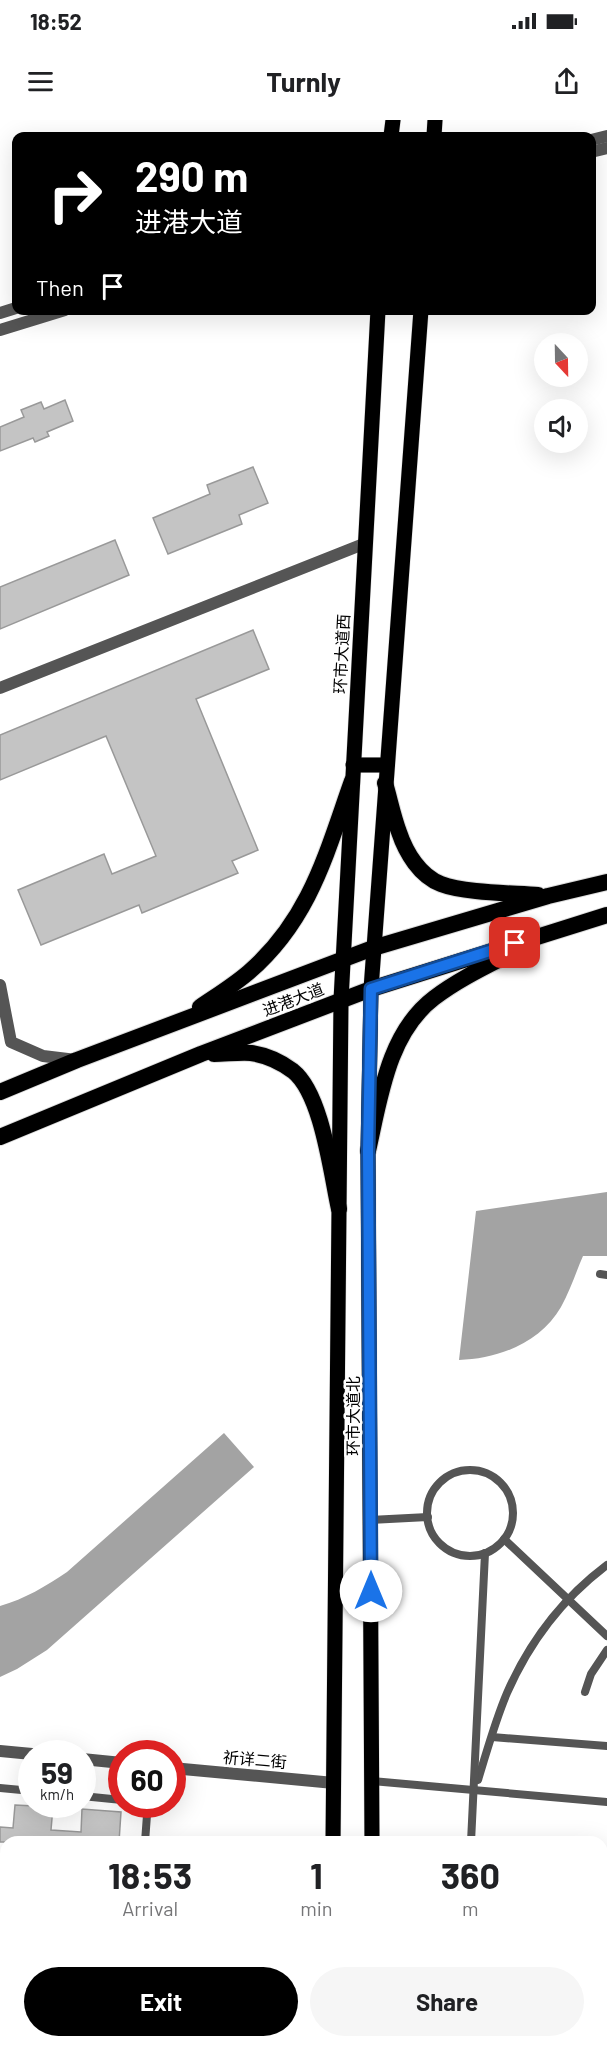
<!DOCTYPE html>
<meta charset="utf-8">
<style>
:root{--surface:#fff;--page:#f6f6f6;--text:#202124;--muted:#757577;--accent:#000}
body{margin:0;font-family:Barlow,"Noto Sans SC",sans-serif;background:var(--page);color:var(--text);height:100vh;display:flex;flex-direction:column;font-size:22px;white-space:nowrap}
*{box-sizing:border-box;margin:0}
p{font-size:20px;color:var(--muted)}
.icon{flex:none;width:33px;height:33px;fill:none;stroke:currentColor;stroke-width:2;stroke-linecap:round;stroke-linejoin:round}
.map{position:relative;flex:1;overflow:hidden}
.sheet{position:absolute;left:0px;top:1716px;width:608px;height:212px;display:flex;flex-direction:column;background:var(--surface);border-radius:18px 18px 0 0;box-shadow:0 6px 24px #0002}
.sheet>*{flex:none}
.hud{position:absolute;left:12px;top:12px;width:584px;height:183px;border-radius:12px;box-shadow:0 6px 24px #0002;background:#000;color:#fff;overflow:hidden}
.needle{width:39px;rotate:158deg}
.buttons{position:absolute;left:534px;top:213px;display:grid;gap:12px}
.buttons a{display:grid;place-items:center;width:54px;height:54px;border-radius:50%;background:var(--surface);box-shadow:0 6px 24px #0002;font-size:30px}
.speed{position:absolute;left:18px;top:1620px;display:flex;gap:12px;font-size:30px;font-weight:700;text-align:center}
.speed>*{display:grid;place-content:center;width:78px;height:78px;border-radius:50%;background:var(--surface);box-shadow:0 6px 24px #0002;line-height:1}
.speed small{font-size:15px;font-weight:400}
.speed .limit{border:9px solid #d22;background:#fff;color:#111}
.pin{position:absolute;display:grid;place-items:center;width:51px;height:51px;color:#fff;margin:-26px;border-radius:12px;box-shadow:0 3px 9px #0006}
.me{position:absolute;width:66px;margin:-33px;rotate:0deg;stroke-linejoin:round;filter:drop-shadow(0 0 4px #0008)}
.turn{display:flex;align-items:center;gap:21px;height:126px;padding:0 24px;font-size:27px}
.turn .icon{width:78px;height:78px;stroke-width:2.5}
.turn b{display:block;font-size:42px;line-height:51px}
.then{display:flex;align-items:center;height:57px;padding:0 24px;background:#0003;gap:12px;font-size:22px}
.eta{display:flex;justify-content:space-evenly;align-items:center;height:102px;text-align:center}
.eta b{font-size:36px;font-weight:700;line-height:42px}
.primary-button{display:flex;gap:12px;margin-top:auto;padding:12px 24px}
.primary-button a{flex:1;height:69px;border-radius:36px;background:var(--accent);color:#fff;font-size:24px;font-weight:700;line-height:69px;text-align:center}
.primary-button a+a{background:var(--page);color:var(--text)}
.status{display:flex;justify-content:space-between;align-items:center;height:42px;padding:0 30px;background:var(--surface);direction:ltr}
.status svg{height:16px;fill:currentColor}
header{display:flex;justify-content:space-between;align-items:center;height:78px;padding:0 24px;background:var(--surface);font-size:27px;font-weight:700}
.map>svg:first-child{display:block}
.water{fill:#a3a3a3}
.building{fill:#c4c4c4;stroke:#999;stroke-width:1.5}
.lines{fill:none;stroke-linecap:round;stroke-linejoin:round}
.primary-casing{stroke:#dbdbdb;stroke-width:16}
.trunk-casing{stroke:#dbdbdb;stroke-width:18}
.service{stroke:#555;stroke-width:8}
.minor{stroke:#555;stroke-width:12}
.tertiary{stroke:#555;stroke-width:12}
.primary{stroke:#000;stroke-width:15}
.trunk{stroke:#000;stroke-width:16}
.route-casing{stroke:#114b97;stroke-width:15}
.route{stroke:#1a73e8;stroke-width:10}
.labels{text-anchor:middle;dominant-baseline:central;stroke-width:5;stroke-linejoin:round;paint-order:stroke}
.street-label{font-size:16px;fill:#000;stroke:#fff}
</style>
<div class="status"><b>18:52</b><svg viewBox="0 0 49 12"><path d="M0 12V9h3v3zM5 12V6h3v6zM10 12V3h3v9zM15 12V0h3v12zM26 1h20v11H26zM47 4h2v5h-2z"/></svg></div>
<header><svg class="icon" aria-label="menu" viewBox="0 0 24 24"><path d="M4 6h16M4 12h16M4 18h16"/></svg>Turnly<svg class="icon" aria-label="share" viewBox="0 0 24 24"><path d="M12 15V3M7 8l5-5 5 5M5 13v7h14v-7"/></svg></header>
<div class="map">
<svg width="607" height="1927" viewBox="0 0 607 1927">
<rect width="100%" height="100%" fill="#fff"/>
<g class="water">
<path d="M607 1072V1136H583C576 1152 570 1171 561 1187 540 1223 498 1239 459 1240L476 1091Z"/>
<path d="M224 1313 254 1347 47 1530 17 1549 0 1557V1486C25 1479 46 1466 67 1452Z"/>
</g>
<g class="building">
<polygon points="65,280 73,301 47,312 49,316 35,322 33,318 0,331 0,307 24,297 21,290 41,282 44,289"/>
<polygon points="253,347 268,383 239,395 242,404 168,434 153,398 210,374 207,365"/>
<polygon points="115,420 129,455 0,509 0,467"/>
<polygon points="253,510 269,549 196,579 258,730 232,741 238,753 142,793 139,785 41,825 18,770 104,734 112,754 156,736 106,616 0,660 0,615"/>
<polygon points="15,1685 53,1687 51,1710 81,1712 82,1689 121,1692 119,1722 0,1722 0,1707 13,1708"/>
</g>
<g class="lines">
<defs>
<g id="primary">
<polyline points="391,16 393,0"/>
<polyline points="434,16 435,0"/>
<polyline points="353,645 387,645"/>
<polyline points="333,1722 341,880 378,190"/>
<polyline points="372,1722 368,1031 371,869 421,190"/>
<polyline points="374,1922 374,1927"/>
<polyline points="331,1927 331,1922"/>
</g>
<g id="trunk">
<path d="M385 663C390 680 393 696 399 712 406 733 420 756 441 764 464 773 513 773 538 775"/>
<path d="M200 887C216 876 234 865 249 852 310 799 326 734 352 661"/>
<path d="M214 934C226 934 239 932 251 933 265 935 281 942 293 951 322 974 331 1053 339 1089"/>
<polyline points="0,972 77,940 373,828 548,776 607,762"/>
<polyline points="0,1017 201,934 371,869 607,795"/>
<path d="M368 1031C380 978 388 913 434 878 459 859 487 846 514 832"/>
</g>
</defs>
<use href="#primary" class="primary-casing"/>
<use href="#trunk" class="trunk-casing"/>
<g class="service">
<polyline points="600,1154 607,1155"/>
<circle cx="470" cy="1393" r="43"/>
<polyline points="370,1400 428,1397"/>
<polyline points="504,1419 607,1516"/>
<polyline points="585,1572 591,1554 607,1530"/>
<polyline points="492,1617 607,1626"/>
<path d="M478 1660C487 1631 495 1601 507 1573 529 1523 563 1478 607 1445"/>
<polyline points="372,1661 607,1682"/>
<polyline points="0,1668 32,1671"/>
<polyline points="82,1676 122,1680"/>
<polyline points="130,1684 147,1695 145,1722"/>
<polyline points="471,1722 485,1433"/>
<polyline points="461,1927 461,1922"/>
</g>
<g class="minor">
<polyline points="0,568 366,423"/>
<polyline points="0,1631 32,1634"/>
<polyline points="82,1639 122,1643"/>
<polyline points="172,1648 334,1663"/>
</g>
<g class="tertiary">
<polyline points="591,20 607,16"/>
<polyline points="591,32 607,28"/>
<polyline points="0,193 16,188"/>
<polyline points="0,210 65,190"/>
<polyline points="0,865 11,922 43,936 76,940"/>
</g>
<use href="#primary" class="primary"/>
<use href="#trunk" class="trunk"/>
</g>
<g class="lines">
<defs>
<polyline id="route" points="371,1471 368,1031 371,869 515,823"/>
</defs>
<use href="#route" class="route-casing"/>
<use href="#route" class="route"/>
</g>
<g class="labels">
<g class="street-label">
<text transform="translate(341 534) rotate(-87)">环市大道西</text>
<text transform="translate(293 879) rotate(-21)">进港大道</text>
<text transform="translate(352 1296) rotate(-90)">环市大道北</text>
<text transform="translate(255 1639) rotate(5)">祈详二街</text>
</g>
</g>
</svg>
<div class="buttons">
<a><svg class="needle" viewBox="-14 -14 28 28"><path d="M0-13l5 13h-10z" fill="#e53935"/><path d="M0 13l5-13h-10z" fill="#757577"/></svg></a>
<a><svg class="icon" aria-label="sound" viewBox="0 0 24 24"><path d="M4 9h4l5-4v14l-5-4H4zM17 9q2 3 0 6"/></svg></a>
</div>
<div class="speed"><div>59<small>km/h</small></div><div class="limit">60</div></div>
<div class="pin" style="left:515px;top:823px;background:#d93025"><svg class="icon" aria-label="arrive" viewBox="0 0 24 24"><path d="M6 21V4h12l-3 4 3 4H6"/></svg></div>
<svg class="me" style="left:371px;top:1471px" viewBox="-20 -20 40 40"><circle r="19" fill="#fff"/><path d="M0-13L10 11 0 6-10 11z" fill="#1a73e8"/></svg>
<div class="hud">
<div class="turn"><svg class="icon" aria-label="right" viewBox="0 0 24 24"><path d="M7 20v-9h11M14 6l5 5-5 5"/></svg><div><b>290 m</b>进港大道</div></div>
<div class="then">Then<svg class="icon" aria-label="arrive" viewBox="0 0 24 24"><path d="M6 21V4h12l-3 4 3 4H6"/></svg></div>
</div>
<section class="sheet">
<div class="eta">
<div><b>18:53</b><p>Arrival</p></div>
<div><b>1</b><p>min</p></div>
<div><b>360</b><p>m</p></div>
</div>
<div class="primary-button"><a>Exit</a><a>Share</a></div>
</section>
</div>
